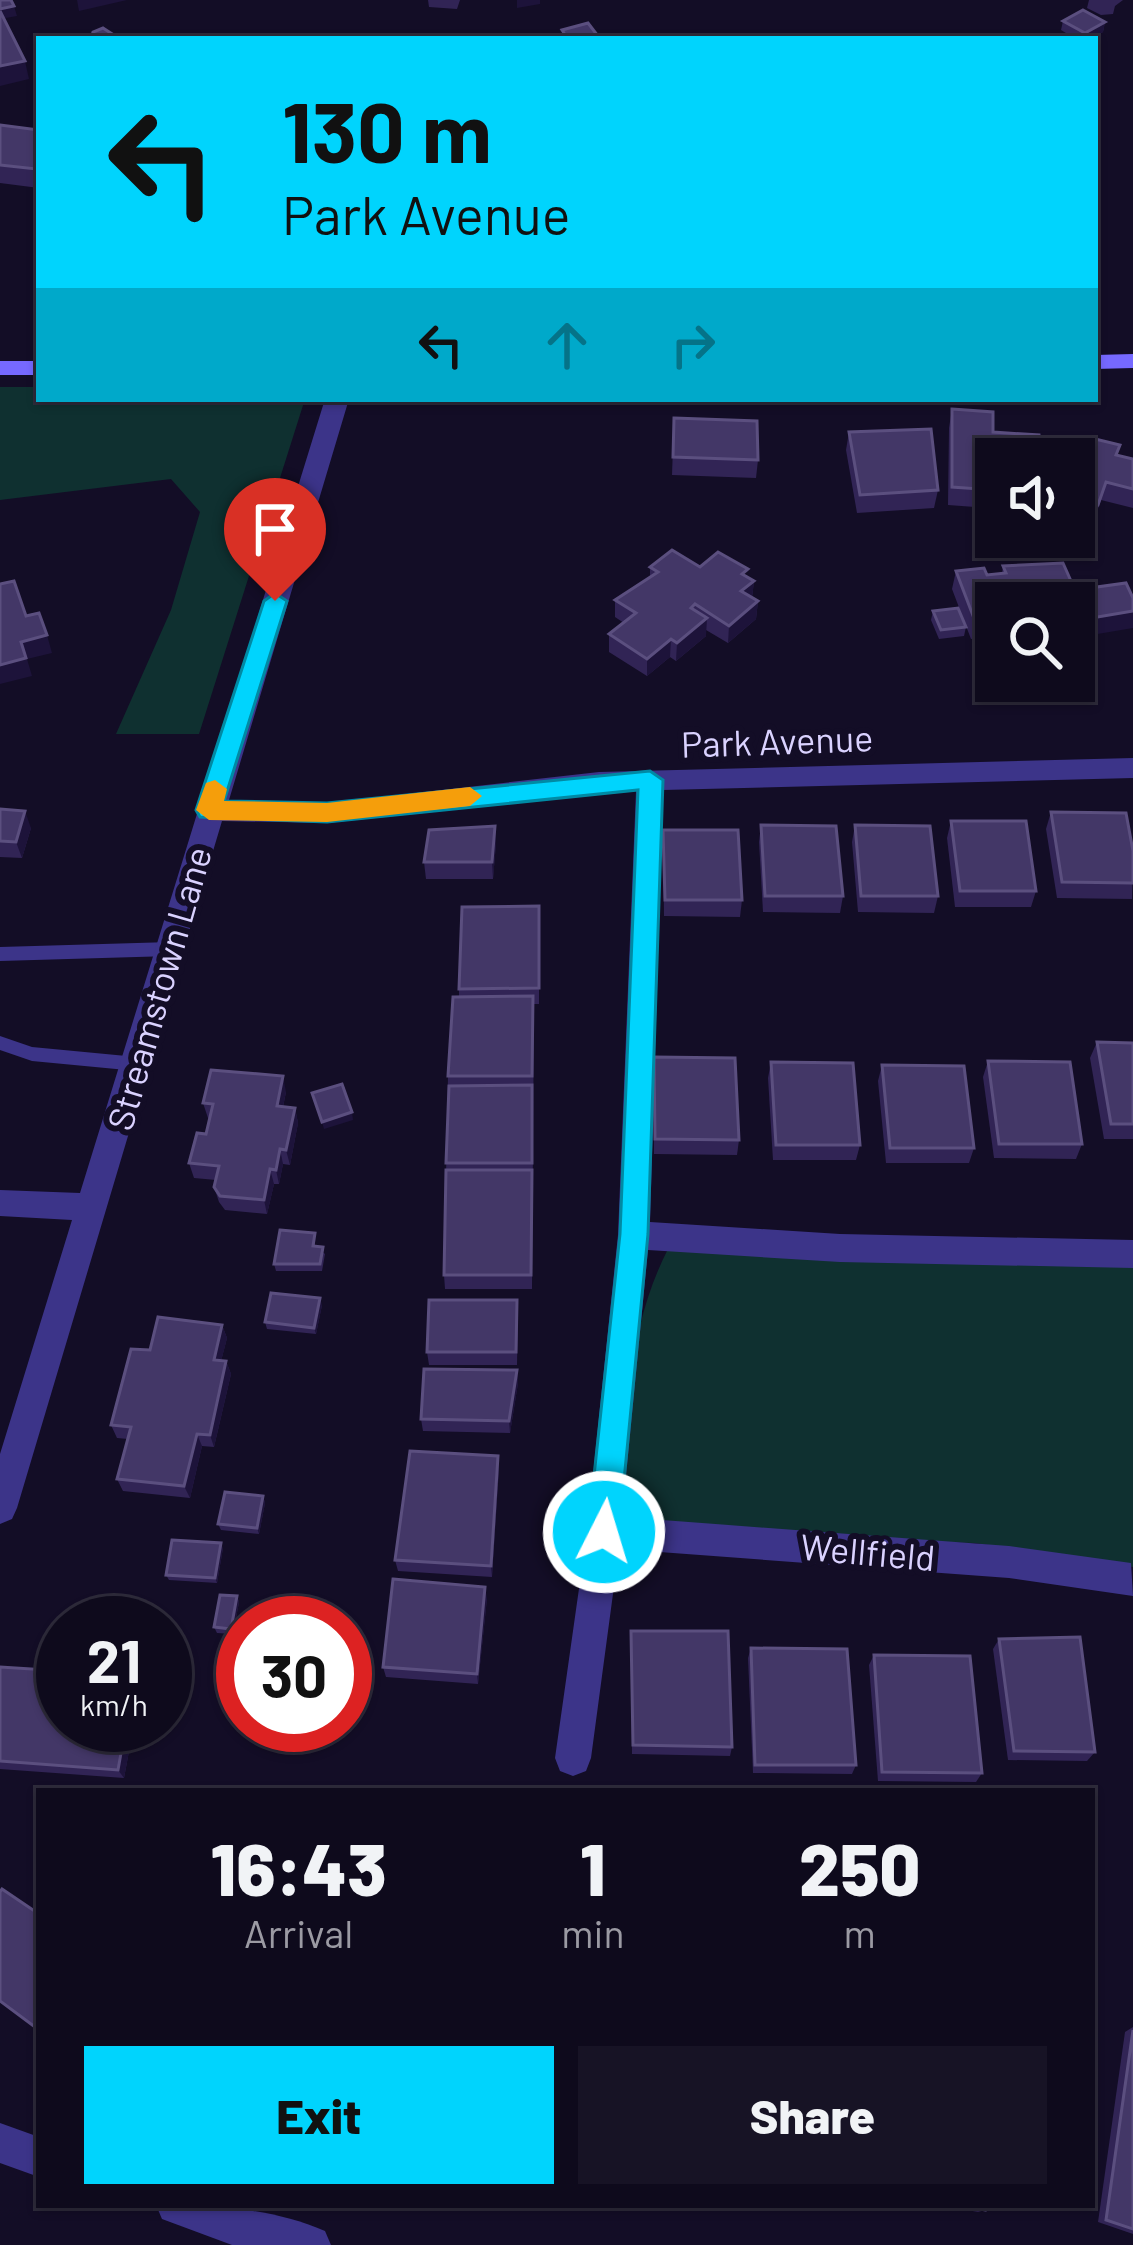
<!DOCTYPE html>
<style>
:root{--surface:#0e0a1c;--page:#171325;--text:#f1f3f6;--muted:#9b9aa3;--line:#2e2b3b;--accent:#00d4fd}
body{margin:0;font-family:Barlow,sans-serif;background:var(--page);color:var(--text);height:100vh;display:flex;flex-direction:column;font-size:45px;white-space:nowrap}
*{box-sizing:border-box;margin:0}
p{font-size:39px;color:var(--muted)}
.icon{flex:none;width:66px;height:66px;fill:none;stroke:currentColor;stroke-width:2;stroke-linecap:round;stroke-linejoin:round}
.map{position:relative;flex:1;overflow:hidden}
.drawer{position:absolute;left:36px;top:1788px;width:1059px;height:420px;display:flex;flex-direction:column;background:var(--surface);border-radius:0px;box-shadow:0 3px 9px #0004,0 0 0 3px var(--line)}
.drawer>*{flex:none}
.hud{position:absolute;left:36px;top:36px;width:1062px;height:366px;border-radius:0px;box-shadow:0 3px 9px #0004,0 0 0 3px var(--line);background:#00d4fd;color:#111;overflow:hidden}
.fabs{position:absolute;left:975px;top:438px;display:grid;gap:24px}
.fabs a{display:grid;place-items:center;width:120px;height:120px;border-radius:0px;background:var(--surface);box-shadow:0 3px 9px #0004,0 0 0 3px var(--line);font-size:60px}
.speed{position:absolute;left:36px;top:1596px;display:flex;gap:24px;font-size:60px;font-weight:700;text-align:center}
.speed>*{display:grid;place-content:center;width:156px;height:156px;border-radius:50%;background:var(--surface);box-shadow:0 3px 9px #0004,0 0 0 3px var(--line);line-height:1}
.speed small{font-size:30px;font-weight:400}
.speed .limit{border:18px solid #d22;background:#fff;color:#111}
.pin{position:absolute;display:grid;place-items:center;width:102px;height:102px;color:#fff;margin:-123px -51px;border-radius:50% 50% 50% 0;rotate:-45deg;box-shadow:0 0 12px #0007}
.pin .icon{rotate:45deg}
.me{position:absolute;width:132px;margin:-66px;rotate:5deg;stroke-linejoin:round;filter:drop-shadow(0 0 9px #0008)}
.turn{display:flex;align-items:center;gap:42px;height:252px;padding:0 48px;font-size:54px}
.turn .icon{width:156px;height:156px;stroke-width:2.5}
.turn b{display:block;font-size:84px;line-height:102px}
.lanes{display:flex;align-items:center;height:114px;padding:0 48px;background:#0003;justify-content:center;gap:60px;direction:ltr}
.lanes .off{opacity:.35}
.eta{display:flex;justify-content:space-evenly;align-items:center;height:204px;text-align:center}
.eta b{font-size:72px;font-weight:800;line-height:84px}
.primary-button{display:flex;gap:24px;margin-top:auto;padding:24px 48px}
.primary-button a{flex:1;height:138px;border-radius:0px;background:var(--accent);color:#111;font-size:48px;font-weight:800;line-height:138px;text-align:center}
.primary-button a+a{background:var(--page);color:var(--text)}
.map>svg:first-child{display:block}
.green{fill:#0f3030}
.lines{fill:none;stroke-linecap:round;stroke-linejoin:round}
.service{fill:#3c3489;fill-rule:evenodd}
.minor{fill:#3c3489;fill-rule:evenodd}
.secondary{fill:#7669ff;fill-rule:evenodd}
.wall{fill:#312455}
.shaded-wall{fill:#1d133a}
.building{fill:#433767;stroke:#5b4f7f;stroke-width:3}
.route{fill:#00d4fd;stroke:#008aa4;stroke-width:3}
.slow{fill:#f59e0b}
.labels{text-anchor:middle;dominant-baseline:central;stroke-width:12;stroke-linejoin:round;paint-order:stroke}
.street-label{font-size:36px;fill:#dad2ff;stroke:#130d26}
</style>
<div class="map">
<svg width="1133" height="2245" viewBox="0 0 1133 2245">
<rect width="100%" height="100%" fill="#130d26"/>
<g class="green">
<polygon points="0,387 39,387 39,399 305,399 199,734 116,734 171,610 200,512 171,479 0,500"/>
<path d="M669 1247 1133 1264V1567L975 1543 652 1536 619 1495C626 1409 629 1324 669 1247Z"/>
</g>
<g class="lines">
<g class="service">
<polygon points="171,942 180,949 171,956 0,961 0,947"/>
<polygon points="0,1036 32,1047 137,1057 143,1059 146,1064 143,1069 137,1071 32,1061 0,1050"/>
</g>
<g class="minor">
<polygon points="325,399 349,399 229,800 327,803 599,772 1133,758 1133,778 663,790 650,1222 840,1234 1133,1240 1133,1268 840,1262 648,1250 622,1517 1009,1546 1131,1563 1133,1596 1009,1578 619,1549 591,1758 586,1771 573,1776 560,1771 555,1758 587,1532 618,1235 636,791 327,823 222,821 17,1508 12,1519 0,1524 0,1454 72,1220 0,1216 0,1190 80,1193"/>
<polygon points="0,2123 39,2137 39,2177 0,2163"/>
<path d="M156 2205C213 2205 272 2208 325 2231L331 2245H232L162 2219Z"/>
</g>
<g class="secondary">
<polygon points="1133,354 1133,368 1095,369 1095,355"/>
<rect x="0" y="361" width="39" height="14"/>
</g>
</g>
<g class="wall">
<polygon points="428,0 460,0 457,9 429,7"/>
<polygon points="1089,0 1123,0 1115,6 1113,14 1101,15 1087,8"/>
<polygon points="1063,21 1105,22 1103,32 1090,39 1076,39 1061,30"/>
<polygon points="0,125 39,130 39,188 0,183"/>
<polygon points="952,409 993,432 996,484 979,483 975,507 948,505 949,428"/>
<polygon points="674,418 758,460 756,478 672,475"/>
<polygon points="849,432 938,490 934,508 857,513 846,450"/>
<polygon points="1117,455 1133,459 1133,508 1101,500 1093,523 1074,518 1074,470"/>
<polygon points="1003,566 1075,590 1133,628 1074,603 996,603 996,654 982,648 986,637 971,639 952,589 956,571 987,575 1002,573"/>
<polygon points="650,567 700,567 747,576 754,581 752,598 758,601 756,619 728,643 706,630 706,636 676,661 670,657 647,676 609,652 609,634 624,623 615,617 615,600 650,577"/>
<polygon points="933,611 966,627 964,636 939,639 931,620"/>
<polygon points="0,809 31,828 22,858 0,857"/>
<polygon points="1051,812 1133,851 1132,899 1057,898 1046,829"/>
<polygon points="951,821 1036,891 1031,907 955,907 947,838"/>
<polygon points="761,825 843,896 840,913 763,912 759,842"/>
<polygon points="855,825 938,896 934,913 858,912 852,842"/>
<polygon points="663,830 742,900 740,917 664,916"/>
<polygon points="496,843 493,879 426,879 424,862"/>
<polygon points="539,906 539,1004 534,1004 532,1289 445,1289 444,1275 448,1076 459,997 459,989"/>
<polygon points="1097,1042 1133,1043 1133,1139 1104,1139 1090,1058"/>
<polygon points="654,1057 739,1140 737,1155 654,1154"/>
<polygon points="988,1061 1082,1144 1076,1159 994,1158 983,1077"/>
<polygon points="771,1062 860,1145 856,1160 773,1160 768,1078"/>
<polygon points="882,1065 974,1148 969,1163 886,1163 878,1081"/>
<polygon points="286,1092 283,1107 295,1108 298,1123 290,1165 283,1164 279,1184 274,1184 267,1214 225,1210 219,1202 214,1187 216,1180 194,1178 189,1163 206,1134 210,1118 208,1118 203,1103"/>
<polygon points="315,1233 315,1246 325,1254 322,1271 276,1271 274,1264"/>
<polygon points="322,1305 316,1334 267,1329 265,1322"/>
<polygon points="518,1313 517,1365 429,1365 427,1352"/>
<polygon points="222,1325 227,1338 221,1361 226,1361 231,1374 214,1447 202,1446 190,1498 123,1491 117,1479 128,1439 117,1438 111,1425 150,1350"/>
<polygon points="517,1370 518,1383 510,1433 423,1431 421,1419"/>
<polygon points="499,1468 492,1577 398,1571 395,1560"/>
<polygon points="263,1496 265,1503 259,1534 221,1530 218,1524"/>
<polygon points="223,1548 217,1583 169,1580 166,1575"/>
<polygon points="237,1596 239,1602 233,1634 217,1633 214,1627"/>
<polygon points="487,1598 478,1684 386,1677 383,1667"/>
<polygon points="631,1631 732,1747 730,1756 632,1754"/>
<polygon points="999,1639 1095,1752 1087,1761 1008,1760 993,1649"/>
<polygon points="751,1648 856,1765 852,1774 753,1773 748,1658"/>
<polygon points="874,1655 982,1773 976,1782 878,1781 869,1665"/>
<polygon points="0,1667 134,1725 124,1778 0,1769"/>
<polygon points="1133,2027 1133,2234 1098,2222 1125,2032"/>
<polygon points="940,2205 985,2205 985,2210 978,2212"/>
</g>
<g class="shaded-wall">
<polygon points="77,0 127,0 79,11"/>
<polygon points="517,0 540,0 540,4 517,8"/>
<polygon points="14,6 17,16 0,19 0,9"/>
<polygon points="1105,22 1103,32 1090,39 1084,39 1085,33"/>
<polygon points="25,61 29,79 0,86 0,66"/>
<polygon points="754,581 752,598 741,591"/>
<polygon points="758,601 756,619 728,643 729,626"/>
<polygon points="1133,611 1133,628 1074,638 1074,621"/>
<polygon points="707,618 706,636 676,661 677,643"/>
<polygon points="47,635 52,653 27,659 32,676 0,684 0,665 21,642"/>
<polygon points="671,639 670,657 647,676 647,659"/>
<polygon points="25,811 31,828 22,858 16,842"/>
<polygon points="495,826 496,843 493,879 492,862"/>
<polygon points="283,1076 286,1092 280,1121 277,1106"/>
<polygon points="295,1108 298,1123 290,1165 286,1150"/>
<polygon points="352,1112 353,1120 324,1129 322,1122"/>
<polygon points="280,1149 283,1164 279,1184 276,1170"/>
<polygon points="270,1169 274,1184 267,1214 264,1200"/>
<polygon points="320,1298 322,1305 316,1334 314,1328"/>
<polygon points="222,1325 227,1338 218,1373 214,1360"/>
<polygon points="226,1361 231,1374 214,1447 210,1435"/>
<polygon points="517,1370 518,1383 510,1433 509,1421"/>
<polygon points="197,1434 202,1446 190,1498 184,1486"/>
<polygon points="498,1456 499,1468 492,1577 491,1566"/>
<polygon points="263,1496 265,1503 259,1534 257,1528"/>
<polygon points="221,1543 223,1548 217,1583 215,1578"/>
<polygon points="485,1587 487,1598 478,1684 477,1674"/>
<polygon points="237,1596 239,1602 233,1634 231,1629"/>
<polygon points="126,1725 134,1725 124,1778 118,1770"/>
</g>
<g class="building">
<polygon points="0,0 11,0 14,6 0,9"/>
<polygon points="1083,10 1105,22 1085,33 1063,21"/>
<polygon points="0,11 25,61 0,66"/>
<polygon points="588,23 598,36 584,39 568,39 562,30"/>
<polygon points="103,28 120,39 91,39 93,32"/>
<polygon points="0,125 39,130 39,164 36,169 0,165"/>
<polygon points="952,409 993,412 993,432 1039,435 1040,459 996,459 996,466 979,465 979,489 952,487"/>
<polygon points="674,418 757,421 758,460 673,457"/>
<polygon points="931,429 938,490 860,495 849,432"/>
<polygon points="1087,437 1120,445 1116,455 1133,459 1133,489 1106,482 1098,505 1074,498 1074,470"/>
<polygon points="672,550 700,567 718,552 748,569 742,574 754,581 741,591 758,601 729,626 695,604 691,608 707,618 677,643 671,639 647,659 609,634 636,613 615,600 658,572 650,567"/>
<polygon points="1063,563 1075,590 1126,583 1133,598 1133,611 1074,621 1074,603 996,603 996,619 975,621 956,571 984,568 987,575 1006,573 1003,566"/>
<polygon points="14,581 26,616 39,613 47,635 21,642 26,658 0,665 0,584"/>
<polygon points="958,608 966,627 941,630 933,611"/>
<polygon points="990,632 996,634 996,644 984,639"/>
<polygon points="0,809 25,811 16,842 0,841"/>
<polygon points="1051,812 1126,813 1133,851 1133,883 1062,882"/>
<polygon points="951,821 1026,821 1036,891 960,891"/>
<polygon points="761,825 836,826 843,896 765,896"/>
<polygon points="855,825 930,826 938,896 861,896"/>
<polygon points="495,826 492,862 424,862 429,830"/>
<polygon points="663,830 738,830 742,900 665,900"/>
<polygon points="539,906 539,988 459,989 462,907"/>
<polygon points="533,996 532,1076 448,1076 453,997"/>
<polygon points="1097,1042 1133,1043 1133,1124 1111,1124"/>
<polygon points="654,1057 735,1058 739,1140 655,1139"/>
<polygon points="988,1061 1070,1062 1082,1144 999,1144"/>
<polygon points="771,1062 853,1063 860,1145 776,1145"/>
<polygon points="882,1065 964,1066 974,1148 890,1148"/>
<polygon points="211,1070 283,1076 277,1106 295,1108 286,1150 280,1149 276,1170 270,1169 264,1200 220,1196 214,1187 219,1166 189,1163 197,1133 206,1134 213,1104 203,1103"/>
<polygon points="342,1084 352,1112 322,1122 312,1093"/>
<polygon points="532,1085 532,1163 446,1163 449,1086"/>
<polygon points="446,1170 532,1170 531,1275 444,1275"/>
<polygon points="280,1230 315,1233 313,1246 323,1247 320,1264 274,1264"/>
<polygon points="271,1293 320,1298 314,1328 265,1322"/>
<polygon points="429,1300 517,1300 516,1352 427,1352"/>
<polygon points="158,1317 222,1325 214,1360 226,1361 210,1435 197,1434 184,1486 117,1479 131,1427 111,1425 131,1349 150,1350"/>
<polygon points="424,1369 517,1370 509,1421 421,1419"/>
<polygon points="410,1451 498,1456 491,1566 395,1560"/>
<polygon points="225,1492 263,1496 257,1528 218,1524"/>
<polygon points="172,1540 221,1543 215,1578 166,1575"/>
<polygon points="393,1579 485,1587 477,1674 383,1667"/>
<polygon points="220,1595 237,1596 231,1629 214,1627"/>
<polygon points="631,1631 728,1631 732,1747 633,1745"/>
<polygon points="1080,1637 1095,1752 1014,1751 999,1639"/>
<polygon points="751,1648 847,1649 856,1765 755,1765"/>
<polygon points="874,1655 970,1656 982,1773 882,1772"/>
<polygon points="49,1659 63,1660 63,1725 126,1725 118,1770 0,1761 0,1667 47,1670"/>
<polygon points="2,1889 39,1914 39,2030 0,2001 0,1892"/>
<polygon points="1133,2030 1133,2229 1106,2220"/>
<polygon points="960,2205 985,2205 985,2210"/>
</g>
<polygon class="route" points="275,593 287,601 224,801 327,803 650,771 663,780 648,1234 619,1532 615,1543 604,1547 593,1543 588,1532 620,1234 638,790 327,822 200,817 196,810 264,601"/>
<polygon class="slow" points="215,780 227,789 224,801 327,803 470,787 482,796 470,806 327,822 209,820 196,810 206,783"/>
<g class="labels">
<g class="street-label">
<text transform="translate(777 740) rotate(-2)">Park Avenue</text>
<text transform="translate(158 988) rotate(-74)">Streamstown Lane</text>
<text transform="translate(868 1551) rotate(5)">Wellfield</text>
</g>
</g>
</svg>
<div class="fabs">
<a><svg class="icon" aria-label="sound" viewBox="0 0 24 24"><path d="M4 9h4l5-4v14l-5-4H4zM17 9q2 3 0 6"/></svg></a>
<a><svg class="icon" aria-label="search" viewBox="0 0 24 24"><circle cx="10" cy="10" r="6"/><path d="M15 15l6 6"/></svg></a>
</div>
<div class="speed"><div>21<small>km/h</small></div><div class="limit">30</div></div>
<div class="pin" style="left:275px;top:601px;background:#d93025"><svg class="icon" aria-label="arrive" viewBox="0 0 24 24"><path d="M6 21V4h12l-3 4 3 4H6"/></svg></div>
<svg class="me" style="left:604px;top:1532px" viewBox="-20 -20 40 40"><circle r="17" fill="#00d4fd" stroke="#fff" stroke-width="3"/><path d="M0-11L8 9 0 5-8 9z" fill="#fff"/></svg>
<div class="hud">
<div class="turn"><svg class="icon" aria-label="left" viewBox="0 0 24 24"><path d="M17 20v-9H6M10 6l-5 5 5 5"/></svg><div><b>130 m</b>Park Avenue</div></div>
<div class="lanes"><svg class="icon" aria-label="left" viewBox="0 0 24 24"><path d="M17 20v-9H6M10 6l-5 5 5 5"/></svg><svg class="icon off" aria-label="ahead" viewBox="0 0 24 24"><path d="M12 20V5M6 11l6-6 6 6"/></svg><svg class="icon off" aria-label="right" viewBox="0 0 24 24"><path d="M7 20v-9h11M14 6l5 5-5 5"/></svg></div>
</div>
<section class="drawer">
<div class="eta">
<div><b>16:43</b><p>Arrival</p></div>
<div><b>1</b><p>min</p></div>
<div><b>250</b><p>m</p></div>
</div>
<div class="primary-button"><a>Exit</a><a>Share</a></div>
</section>
</div>
